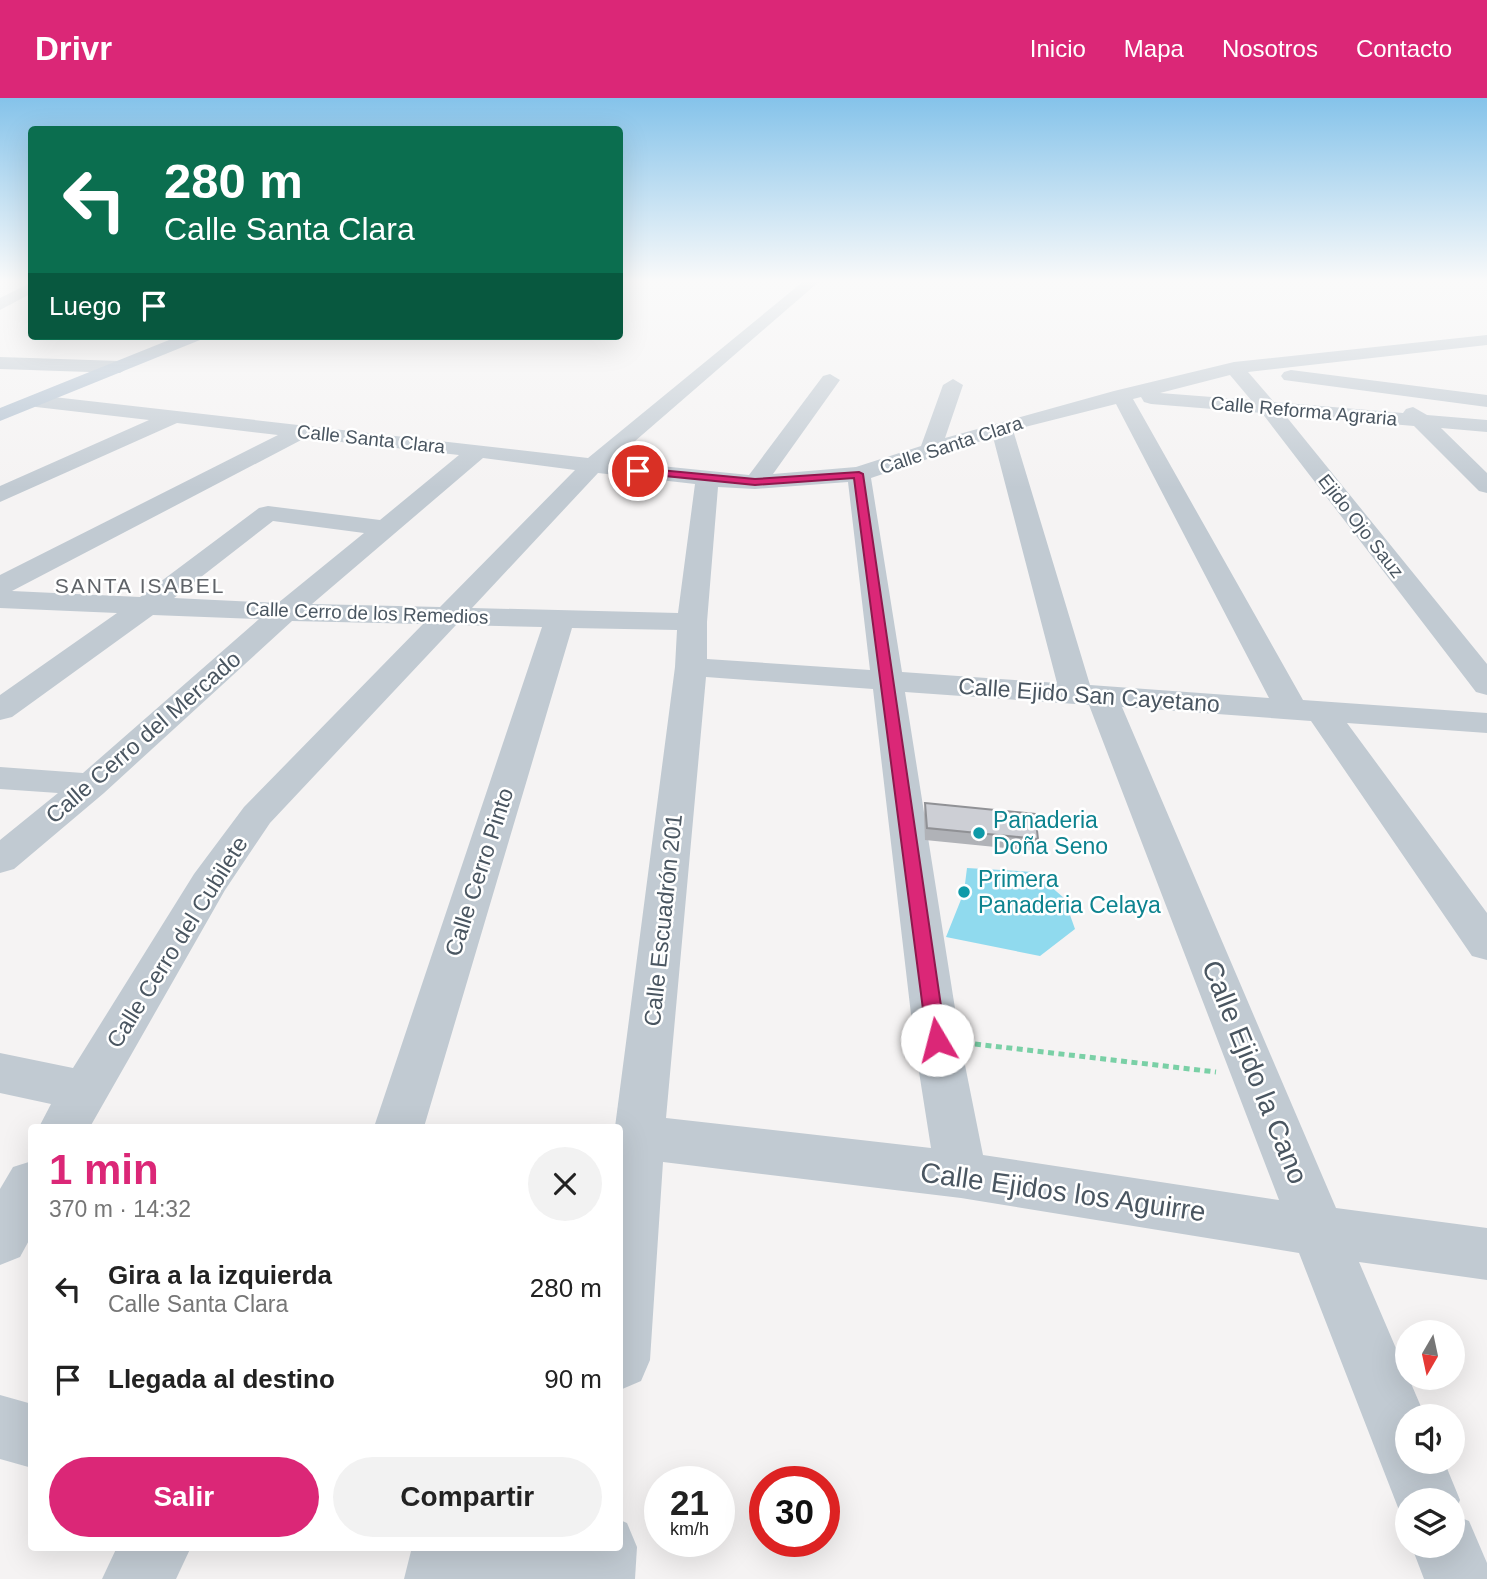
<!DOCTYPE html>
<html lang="es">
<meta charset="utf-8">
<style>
:root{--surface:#fff;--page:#f2f2f2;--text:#222;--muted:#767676;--accent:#db2777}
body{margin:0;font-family:Helvetica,sans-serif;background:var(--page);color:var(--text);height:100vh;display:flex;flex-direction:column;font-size:26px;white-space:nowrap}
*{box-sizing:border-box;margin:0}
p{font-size:23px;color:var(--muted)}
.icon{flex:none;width:38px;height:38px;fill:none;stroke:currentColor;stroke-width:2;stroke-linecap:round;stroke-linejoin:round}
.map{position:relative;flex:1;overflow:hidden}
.drawer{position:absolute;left:28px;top:1026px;width:595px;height:427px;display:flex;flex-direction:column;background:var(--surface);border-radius:7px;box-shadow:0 7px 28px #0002}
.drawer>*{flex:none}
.hud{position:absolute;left:28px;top:28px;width:595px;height:214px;border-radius:7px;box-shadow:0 7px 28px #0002;background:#0b6e4f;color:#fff;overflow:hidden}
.needle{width:46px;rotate:189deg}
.fabs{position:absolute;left:1395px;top:1222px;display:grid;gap:14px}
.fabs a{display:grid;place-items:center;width:70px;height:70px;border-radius:50%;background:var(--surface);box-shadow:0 7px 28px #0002;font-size:35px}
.speed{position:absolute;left:644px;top:1368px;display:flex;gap:14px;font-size:35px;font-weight:700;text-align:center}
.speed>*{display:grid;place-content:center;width:91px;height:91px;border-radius:50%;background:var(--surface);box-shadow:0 7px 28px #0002;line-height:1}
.speed small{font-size:18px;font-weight:400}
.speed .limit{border:10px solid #d22;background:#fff;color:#111}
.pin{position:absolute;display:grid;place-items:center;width:60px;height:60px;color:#fff;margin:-30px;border:4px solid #fff;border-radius:50%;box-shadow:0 2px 7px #0007}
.me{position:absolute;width:77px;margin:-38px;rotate:352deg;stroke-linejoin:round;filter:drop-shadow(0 0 5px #0008)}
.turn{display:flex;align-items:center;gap:24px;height:147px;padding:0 21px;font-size:32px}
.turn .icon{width:91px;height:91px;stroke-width:2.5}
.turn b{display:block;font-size:49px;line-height:60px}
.then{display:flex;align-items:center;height:66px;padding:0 21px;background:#0003;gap:14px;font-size:26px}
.round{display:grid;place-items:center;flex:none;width:74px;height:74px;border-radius:37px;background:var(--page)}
.headline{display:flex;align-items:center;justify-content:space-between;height:119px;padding:0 21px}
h1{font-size:42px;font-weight:700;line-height:52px;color:var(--accent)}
.primary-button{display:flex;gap:14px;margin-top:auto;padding:14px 21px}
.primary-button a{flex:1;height:80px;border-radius:42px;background:var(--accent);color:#fff;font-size:28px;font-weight:700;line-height:80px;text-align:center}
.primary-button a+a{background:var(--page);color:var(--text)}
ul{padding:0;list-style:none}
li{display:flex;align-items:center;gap:21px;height:91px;padding:0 21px}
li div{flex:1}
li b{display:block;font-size:26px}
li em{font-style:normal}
header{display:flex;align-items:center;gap:42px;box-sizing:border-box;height:98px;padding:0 35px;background:var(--accent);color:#fff}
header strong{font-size:33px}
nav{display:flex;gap:38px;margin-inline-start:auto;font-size:24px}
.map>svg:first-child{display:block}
.water{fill:#90daee}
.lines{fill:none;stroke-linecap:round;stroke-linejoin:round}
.path{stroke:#7ad0a6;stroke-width:5;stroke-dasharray:6 4.5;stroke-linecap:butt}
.minor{fill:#c1cad2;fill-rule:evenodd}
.major{fill:#b3c2d1;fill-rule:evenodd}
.wall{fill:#b0b2b7}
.building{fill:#cdcfd5;stroke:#909195;stroke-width:2}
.route{fill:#db2777;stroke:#8e194d;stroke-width:2}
.culture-dot{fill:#0f9aa8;stroke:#fff;stroke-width:2.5}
.labels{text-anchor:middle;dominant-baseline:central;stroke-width:5;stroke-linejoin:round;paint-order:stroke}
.far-street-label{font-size:19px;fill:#4a5661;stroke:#fff}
.far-quarter-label{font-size:21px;letter-spacing:2px;fill:#5f6368;stroke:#fff}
.street-label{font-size:23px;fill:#4a5661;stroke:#fff}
.culture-label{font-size:23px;fill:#0d838f;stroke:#fff;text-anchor:start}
.near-street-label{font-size:28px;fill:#4a5661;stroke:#fff}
</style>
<header>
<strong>Drivr</strong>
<nav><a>Inicio</a><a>Mapa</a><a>Nosotros</a><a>Contacto</a></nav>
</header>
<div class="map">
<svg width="1487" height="1481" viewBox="0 0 1487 1481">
<rect width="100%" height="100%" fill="#f5f3f3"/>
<polygon class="water" points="967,770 1034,774 1064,800 1075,831 1040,858 946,839 964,794"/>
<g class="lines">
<polyline class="path" points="975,946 1216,974"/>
<g class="minor">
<path d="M805 182H821L612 363 749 377 823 278 830 276 840 282 773 376 856 369 921 348 943 287 953 281 963 287 945 340 1114 293 1234 264 1487 237V247L1248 274 1274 304 1403 315 1406 311 1413 309 1427 317 1487 322V334L1441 330 1487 375V395L1479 393 1414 328 1285 317 1487 566V597L1476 594 1262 315 1151 306 1144 304 1141 299 1133 301 1303 602 1487 615V635L1347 625 1487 815V862L1472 858 1311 623 1122 609 1336 1110 1487 1130V1182L1359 1164 1425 1318H1407V1363H1444L1460 1402 1454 1417 1469 1423 1487 1465V1481H1424L1411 1447H1452V1402H1407V1427L1404 1425 1299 1155 961 1100 663 1064 650 1262 641 1283 620 1292V1029H615L675 569 677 532 572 530 424 1029H374L542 529 456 527 270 725 225 792 90 1029H39L51 1006 0 995V955L73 970 194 776 244 709 423 526 292 523 104 695 14 771 0 775V742L58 695 0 691V669L83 675 259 521 153 517 12 619 0 622V597L117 515 0 510V477L278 337 177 325 0 404V388L149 322 36 309 29 307 26 303 29 299 36 297 588 360ZM1230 277 1251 302 1160 295ZM1116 306 1269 600 1090 587 1013 332ZM993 339 1057 585 902 574 871 380ZM305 340 459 357 380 422 268 408 259 410 140 499 12 493ZM483 360 575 372 440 509 312 506ZM598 375 695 386 678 515 472 510ZM848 384 870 572 707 561V524L718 389 755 391ZM273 423 364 435 278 505 174 500ZM706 579 873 591 914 942 931 1050 666 1020ZM905 594 1089 607 1279 1102 983 1057 960 942Z"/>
<polygon points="32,184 32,195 0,212 0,200"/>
<polygon points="0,259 120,263 129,269 120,275 0,271"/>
<polygon points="1291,272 1487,297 1487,309 1284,282 1281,278 1284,274"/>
<polygon points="32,1063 32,1137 20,1159 0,1167 0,1091 13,1069"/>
<polygon points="0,1297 32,1306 32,1370 0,1361"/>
<polygon points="620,1422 627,1425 637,1449 635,1481 404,1481 412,1449 620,1449"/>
<polygon points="117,1449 191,1449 176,1481 102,1481"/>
</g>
<polygon class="major" points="179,238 203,238 200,242 0,323 0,310"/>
</g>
<polygon class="wall" points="925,705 1038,741 1036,753 925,742 924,717"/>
<polygon class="building" points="925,705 1035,716 1038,741 927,730"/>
<linearGradient id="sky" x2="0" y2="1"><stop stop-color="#85c3ea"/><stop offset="0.47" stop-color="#fafafa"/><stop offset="1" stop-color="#fafafa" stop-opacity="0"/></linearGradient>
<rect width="1487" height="390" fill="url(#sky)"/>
<polygon class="route" points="638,370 755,381 859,374 863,376 946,942 943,947 937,949 930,947 927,942 854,380 755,387 635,375 635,371"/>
<g class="culture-dot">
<circle cx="979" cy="735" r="7"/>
<circle cx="964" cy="794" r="7"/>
</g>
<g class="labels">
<g class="far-street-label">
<text transform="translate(1304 313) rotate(5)">Calle Reforma Agraria</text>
<text transform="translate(371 341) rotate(6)">Calle Santa Clara</text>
<text transform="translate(951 347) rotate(-18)">Calle Santa Clara</text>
<text transform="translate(1361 428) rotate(52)">Ejido Ojo Sauz</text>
<text transform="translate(367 515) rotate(2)">Calle Cerro de los Remedios</text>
</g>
<g class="far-quarter-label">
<text x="140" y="487">SANTA ISABEL</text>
</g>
<g class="street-label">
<text transform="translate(1089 597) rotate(4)">Calle Ejido San Cayetano</text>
<text transform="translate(143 639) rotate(-41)">Calle Cerro del Mercado</text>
<text transform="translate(479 774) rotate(-72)">Calle Cerro Pinto</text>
<text transform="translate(663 822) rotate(-84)">Calle Escuadrón 201</text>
<text transform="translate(177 844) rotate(-58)">Calle Cerro del Cubilete</text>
</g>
<g class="culture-label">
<text x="993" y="722">Panaderia<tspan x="993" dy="26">Doña Seno</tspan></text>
<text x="978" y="781">Primera<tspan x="978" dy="26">Panaderia Celaya</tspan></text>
</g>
<g class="near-street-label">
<text transform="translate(1255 974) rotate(68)">Calle Ejido la Cano</text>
<text transform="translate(1063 1094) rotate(8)">Calle Ejidos los Aguirre</text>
</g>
</g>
</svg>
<div class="fabs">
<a><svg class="needle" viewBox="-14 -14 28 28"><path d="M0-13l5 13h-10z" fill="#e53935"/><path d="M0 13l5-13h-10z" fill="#767676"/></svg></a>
<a><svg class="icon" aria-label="sound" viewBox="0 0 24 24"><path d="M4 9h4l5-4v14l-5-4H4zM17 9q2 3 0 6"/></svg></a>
<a><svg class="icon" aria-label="layers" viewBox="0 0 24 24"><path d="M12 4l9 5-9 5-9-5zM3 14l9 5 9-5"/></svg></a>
</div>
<div class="speed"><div>21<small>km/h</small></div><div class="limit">30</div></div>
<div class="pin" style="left:638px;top:373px;background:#d93025"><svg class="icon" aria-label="arrive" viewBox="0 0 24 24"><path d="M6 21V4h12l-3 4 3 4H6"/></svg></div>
<svg class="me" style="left:937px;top:942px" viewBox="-20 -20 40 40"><circle r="19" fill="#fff"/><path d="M0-13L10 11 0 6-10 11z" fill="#db2777"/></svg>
<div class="hud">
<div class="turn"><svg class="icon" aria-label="left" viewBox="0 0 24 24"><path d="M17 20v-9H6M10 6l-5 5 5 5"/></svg><div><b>280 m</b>Calle Santa Clara</div></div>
<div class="then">Luego<svg class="icon" aria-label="arrive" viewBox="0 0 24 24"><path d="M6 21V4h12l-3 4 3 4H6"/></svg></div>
</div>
<section class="drawer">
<div class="headline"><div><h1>1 min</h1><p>370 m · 14:32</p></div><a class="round"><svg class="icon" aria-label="close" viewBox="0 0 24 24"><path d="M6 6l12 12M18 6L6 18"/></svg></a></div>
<ul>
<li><svg class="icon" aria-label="left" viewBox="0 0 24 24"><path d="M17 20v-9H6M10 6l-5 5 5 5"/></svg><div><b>Gira a la izquierda</b><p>Calle Santa Clara</p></div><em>280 m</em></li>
<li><svg class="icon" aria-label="arrive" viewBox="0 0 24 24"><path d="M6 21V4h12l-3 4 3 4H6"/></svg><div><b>Llegada al destino</b></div><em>90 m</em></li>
</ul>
<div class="primary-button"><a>Salir</a><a>Compartir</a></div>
</section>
</div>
